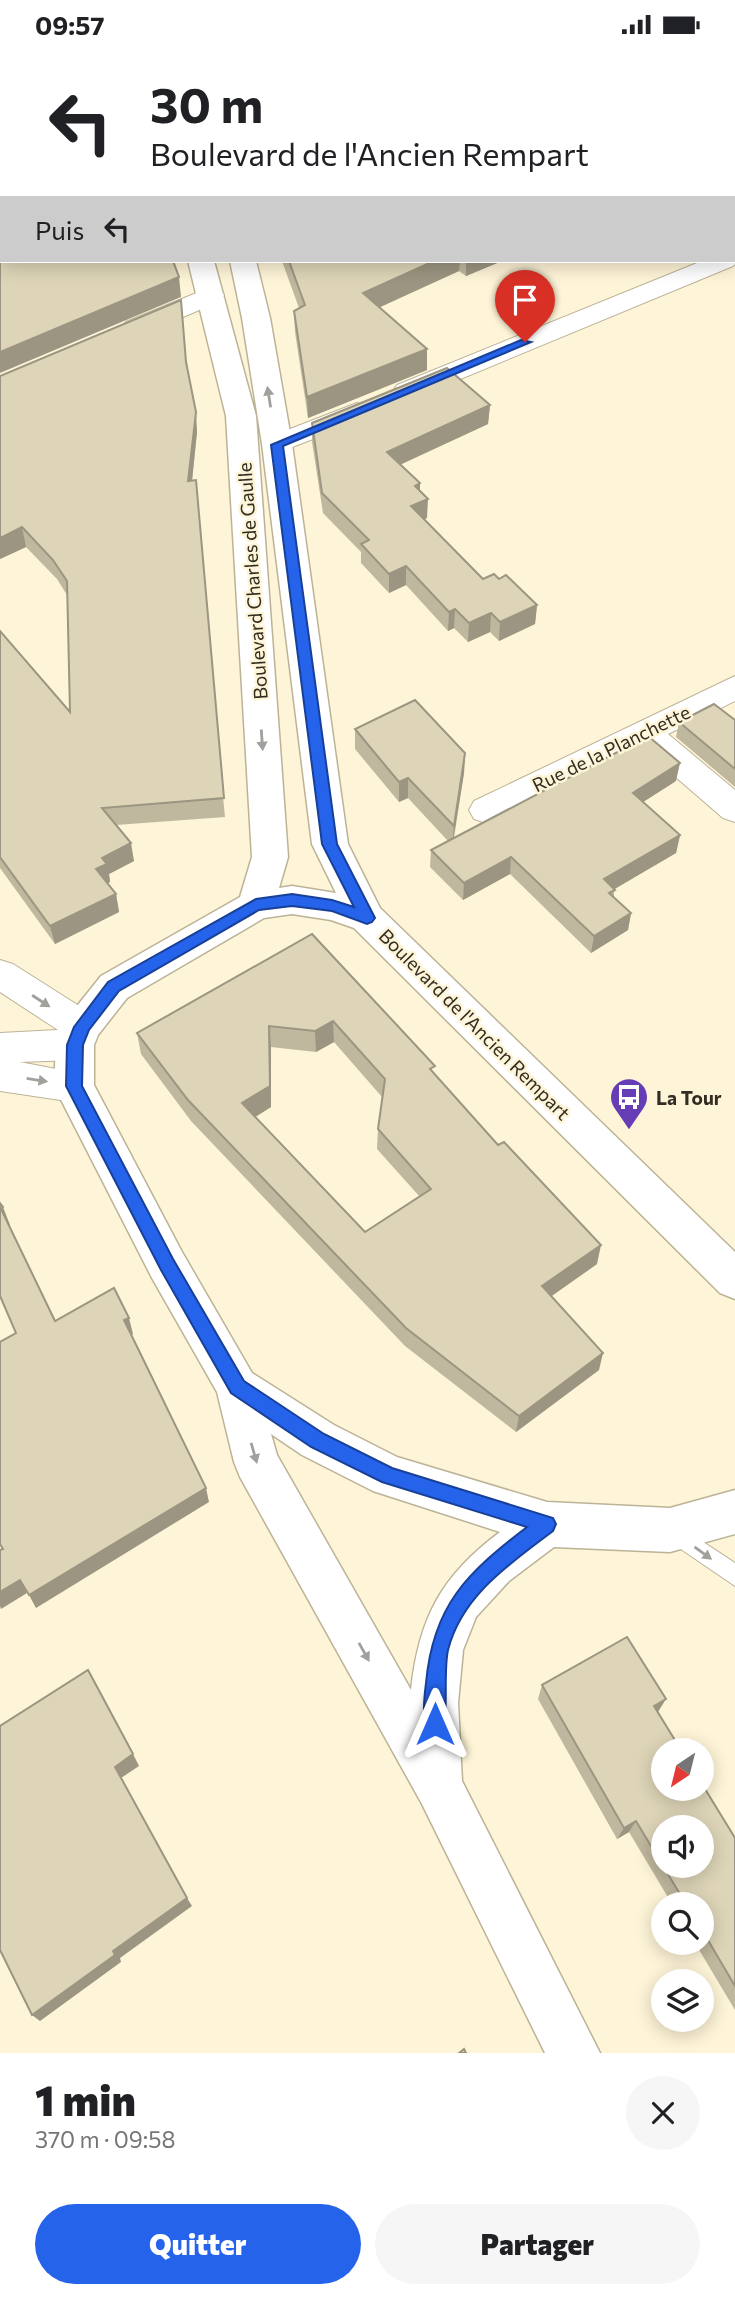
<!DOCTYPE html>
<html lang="fr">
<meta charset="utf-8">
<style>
:root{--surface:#fff;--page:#f6f6f6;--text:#202124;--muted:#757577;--accent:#2563eb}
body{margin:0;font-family:Commissioner,sans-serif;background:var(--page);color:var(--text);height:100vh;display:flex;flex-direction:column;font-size:26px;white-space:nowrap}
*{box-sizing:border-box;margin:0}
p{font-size:23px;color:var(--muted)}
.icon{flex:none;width:38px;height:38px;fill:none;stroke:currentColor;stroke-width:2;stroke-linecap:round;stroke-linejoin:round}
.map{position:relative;height:2004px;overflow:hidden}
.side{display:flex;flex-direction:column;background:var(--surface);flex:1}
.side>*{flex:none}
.banner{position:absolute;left:0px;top:0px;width:735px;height:214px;box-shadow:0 4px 18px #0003;background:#fff;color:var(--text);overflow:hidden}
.needle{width:46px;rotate:215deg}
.fabs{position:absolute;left:651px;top:1689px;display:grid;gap:14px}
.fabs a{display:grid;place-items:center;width:63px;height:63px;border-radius:50%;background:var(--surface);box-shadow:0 4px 18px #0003;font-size:35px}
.pin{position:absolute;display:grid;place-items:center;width:60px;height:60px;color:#fff;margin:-72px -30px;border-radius:50% 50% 50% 0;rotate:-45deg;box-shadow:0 0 7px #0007}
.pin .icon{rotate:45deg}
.me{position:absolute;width:77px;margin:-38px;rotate:0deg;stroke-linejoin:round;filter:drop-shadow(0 0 5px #0008)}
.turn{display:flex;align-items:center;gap:24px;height:147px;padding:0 35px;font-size:32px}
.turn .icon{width:91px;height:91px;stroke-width:2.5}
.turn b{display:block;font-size:49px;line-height:60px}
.then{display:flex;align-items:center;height:66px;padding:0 35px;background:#0003;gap:14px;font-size:26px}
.round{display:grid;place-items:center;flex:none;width:74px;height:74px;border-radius:37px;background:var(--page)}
.summary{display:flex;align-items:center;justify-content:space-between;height:119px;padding:0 35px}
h1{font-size:42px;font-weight:800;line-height:52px}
.action{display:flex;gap:14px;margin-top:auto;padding:14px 35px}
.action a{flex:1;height:80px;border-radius:42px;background:var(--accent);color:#fff;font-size:28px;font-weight:800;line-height:80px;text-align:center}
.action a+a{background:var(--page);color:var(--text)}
.status{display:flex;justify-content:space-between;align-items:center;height:49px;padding:0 35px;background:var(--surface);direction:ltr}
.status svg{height:19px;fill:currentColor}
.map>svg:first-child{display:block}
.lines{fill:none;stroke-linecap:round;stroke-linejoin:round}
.lane-casing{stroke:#bcb397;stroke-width:2}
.street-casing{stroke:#bcb397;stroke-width:2}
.secondary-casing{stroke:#bcb397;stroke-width:3}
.lane{fill:#fff;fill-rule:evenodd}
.street{fill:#fff;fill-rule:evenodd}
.secondary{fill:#fff;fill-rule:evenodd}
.wall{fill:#bfb79e;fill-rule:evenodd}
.shaded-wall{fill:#9b9581}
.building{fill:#ded5b8;stroke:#9b9581;stroke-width:2;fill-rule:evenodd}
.oneway{fill:#a2a09c}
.route{fill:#2563eb;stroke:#184099;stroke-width:2}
.labels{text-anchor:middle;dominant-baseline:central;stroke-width:5;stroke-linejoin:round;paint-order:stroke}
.street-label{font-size:19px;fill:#312d22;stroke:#fef4d7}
.poi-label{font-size:19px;font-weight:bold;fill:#312d22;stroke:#fef4d7;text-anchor:start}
</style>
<div class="status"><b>09:57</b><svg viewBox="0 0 49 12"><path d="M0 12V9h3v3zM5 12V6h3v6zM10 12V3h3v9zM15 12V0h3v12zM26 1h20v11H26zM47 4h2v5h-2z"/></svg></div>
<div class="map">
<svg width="735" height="2004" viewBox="0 0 735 2004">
<rect width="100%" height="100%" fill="#fef4d7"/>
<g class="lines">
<defs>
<polygon id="lane" points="673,1473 735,1514 735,1537 666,1490 663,1483 666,1476"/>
<g id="street">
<polygon points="733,207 735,215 733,217 417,348 407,350 397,348 393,342 397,336 702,212 733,212"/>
<polygon points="211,238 220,240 224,246 220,252 144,285 135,287 126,285 122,279 126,273"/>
<polygon points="357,354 367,357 371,363 367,369 277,404 267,401 263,395 267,389"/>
<polygon points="735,627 735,652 668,685 735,741 735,773 723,769 641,698 498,770 486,774 474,770 469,761 474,752"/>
<polygon points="0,911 13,915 95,967 100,978 95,989 90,990 93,996 88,1007 75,1011 20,1013 87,1026 93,1037 87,1048 74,1053 0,1042 0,984 58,981 0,943"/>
</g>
<g id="secondary">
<polygon points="116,0 140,0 141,2 117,2"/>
<polygon points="170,0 194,0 169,2"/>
<path d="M188 212H214L256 367 288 808 279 839 292 837 336 844 312 795 262 395 242 269 230 212H256L270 269 292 395 348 795 380 859 735 1203V1250L720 1244 354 879 331 871 292 865 264 869 127 949 98 986 94 996V1036L182 1203 252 1324 334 1376 397 1408 547 1453 670 1459 735 1441V1485L670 1503 554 1498 509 1532 476 1568 463 1601 458 1654 462 1732 600 2004H545L422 1755 240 1428 234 1413 217 1343 152 1229 54 1037 56 996 63 978 69 967 101 927 240 848 252 808 226 367ZM271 1385 302 1406 373 1442 500 1483C441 1527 419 1569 411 1641L277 1406Z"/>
</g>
</defs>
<use href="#lane" class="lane-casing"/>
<use href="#street" class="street-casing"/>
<use href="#secondary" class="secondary-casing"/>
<use href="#lane" class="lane"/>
<use href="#street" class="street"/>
<use href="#secondary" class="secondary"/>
</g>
<g class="wall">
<polygon points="733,57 735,58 735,181 733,179"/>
<polygon points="282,212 502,212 466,227 459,222 379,258 427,300 427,321 308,369 295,283 294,262 299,259"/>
<polygon points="187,314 197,383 192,432 225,768 116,776 134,812 109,825 110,833 107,834 116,845 119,863 55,895 0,819 0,582 70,663 67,546 57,530 26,498 0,510 0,327"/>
<polygon points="490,356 488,375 400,416 420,434 420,442 427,469 424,470 483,530 499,530 537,556 535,575 499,592 490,583 468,593 454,579 448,582 406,536 389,544 361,514 361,503 323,464 312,393 312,374"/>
<polygon points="735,671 735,738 676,688 679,673"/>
<polygon points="355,680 465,704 464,724 454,789 676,732 643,753 680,786 676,804 614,840 614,848 631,864 628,881 591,904 510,825 463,851 430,818 431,801 448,792 408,749 399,753 355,700"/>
<path d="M312 885 597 1215 551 1247 599 1321 516 1383 405 1297 191 1072 141 1005 137 984ZM334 993 382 1048 378 1080 377 1100 420 1148 365 1183 255 1068 271 1058V998L316 1003Z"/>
<polygon points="542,1636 658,1664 735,1789 735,1961 695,1894 702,1894 702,1855 672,1855 629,1783 617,1790 538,1650"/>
</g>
<g class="shaded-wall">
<polygon points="434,212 460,212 459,222 363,266 363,244"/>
<polygon points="466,212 502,212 466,227"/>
<polygon points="179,228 181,248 0,324 0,303"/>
<polygon points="427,300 427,321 308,369 307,348"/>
<polygon points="490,356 488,375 386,422 387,403"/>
<polygon points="196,363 197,383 190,451 188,432"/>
<polygon points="420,434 420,453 428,450 427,469 411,476 411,457 415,437"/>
<polygon points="22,478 26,498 0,510 0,489"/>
<polygon points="406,517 406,536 389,544 389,525"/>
<polygon points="537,556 535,575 499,592 500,573"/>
<polygon points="455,560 454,579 448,582 449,563"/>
<polygon points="491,564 490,583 468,593 469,574"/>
<polygon points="465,704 464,724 452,797 454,777"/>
<polygon points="680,714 676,732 629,762 633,744"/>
<polygon points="408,729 408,749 399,753 399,733"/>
<polygon points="680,786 676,804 601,848 604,830"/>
<polygon points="131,794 134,812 109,825 110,833 100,838 96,820 102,809"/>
<polygon points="511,808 510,825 463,851 464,834"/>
<polygon points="116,845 119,863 55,895 50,877"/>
<polygon points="631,864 628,881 591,904 594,887"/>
<polygon points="333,972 334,993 316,1003 315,982"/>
<polygon points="269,977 271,998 271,1058 244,1075 242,1054"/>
<polygon points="3,1158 10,1176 7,1178 1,1160"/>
<polygon points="601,1196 597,1215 539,1256 542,1237"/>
<polygon points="129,1269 133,1285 129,1288 124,1271"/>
<polygon points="603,1304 599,1321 516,1383 519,1367"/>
<polygon points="206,1439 209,1453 36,1559 29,1546"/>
<polygon points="20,1531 27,1544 1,1560 0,1557 0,1543"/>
<polygon points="666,1650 658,1663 646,1671 654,1657"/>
<polygon points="133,1705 139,1717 121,1729 115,1718"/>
<polygon points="636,1772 629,1783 617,1790 624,1779"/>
<polygon points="187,1849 192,1857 120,1909 121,1913 40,1972 32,1966 113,1902"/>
</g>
<g class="building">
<polygon points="0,0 111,0 111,2 2,2 2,212 173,212 179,228 0,303 0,131 1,131 1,117 0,115"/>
<polygon points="213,0 639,0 642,2 214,2"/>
<polygon points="733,57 735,58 735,156 733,155"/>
<polygon points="289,212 434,212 363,244 427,300 307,348 294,262 305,256"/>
<polygon points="181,251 186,313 196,363 188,432 196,431 224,749 102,759 131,794 102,809 107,815 96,820 116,845 50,877 0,808 0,582 70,663 67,532 53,511 22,478 0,489 0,327"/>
<polygon points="447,319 490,356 387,403 420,434 415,437 428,450 411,457 483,530 494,525 499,530 506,526 537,556 500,573 491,564 469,574 455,560 449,563 406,517 389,525 361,495 369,491 322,444 312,374"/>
<polygon points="415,651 465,704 454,777 408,729 399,733 355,680"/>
<polygon points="714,655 735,671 735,720 679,673"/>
<polygon points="648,687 680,714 633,744 680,786 604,830 615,841 609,844 631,864 594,887 511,808 464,834 431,801"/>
<path d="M312 885 435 1017 430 1020 498 1096 504 1093 601 1196 542 1237 603 1304 519 1367 406 1279 188 1051 137 984ZM333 972 385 1030 378 1080 431 1140 365 1183 242 1054 270 1037 269 977 315 982Z"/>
<polygon points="0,1154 3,1158 1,1160 55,1272 114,1239 129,1269 124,1271 206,1439 29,1546 20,1531 0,1543 0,1501 3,1500 0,1495 0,1293 16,1284 0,1247"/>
<path d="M627 1588 666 1650 654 1657 681 1701H663V1740H702V1735L735 1789V1937L702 1881V1855H686L636 1772 624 1779 542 1636ZM663 1778H702V1816H663Z"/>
<polygon points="88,1621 133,1705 115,1718 187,1849 113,1902 115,1906 32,1966 0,1901 0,1677"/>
<polygon points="464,2000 466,2004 459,2004"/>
</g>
<defs><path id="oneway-solid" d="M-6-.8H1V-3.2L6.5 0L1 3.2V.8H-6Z" transform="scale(1.75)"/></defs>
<g class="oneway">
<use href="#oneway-solid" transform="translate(269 348) rotate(-99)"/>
<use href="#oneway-solid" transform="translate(262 691) rotate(86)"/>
<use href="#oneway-solid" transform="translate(41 952) rotate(33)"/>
<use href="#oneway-solid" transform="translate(37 1031) rotate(9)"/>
<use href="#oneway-solid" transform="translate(254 1404) rotate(74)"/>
<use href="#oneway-solid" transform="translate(703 1504) rotate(36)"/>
<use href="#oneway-solid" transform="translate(364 1603) rotate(61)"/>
</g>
<path class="route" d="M521 291 531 293 283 397 337 795 375 869 372 873 367 875 332 862 292 857 259 861 119 942 89 981 83 996 82 1037 173 1210 244 1332 324 1385 392 1419 553 1469 556 1475 553 1482C511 1514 462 1546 448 1601 443 1623 449 1665 442 1682L435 1685 428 1682C422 1667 424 1650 426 1634 433 1556 467 1524 527 1478L382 1433 311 1398 231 1344 161 1221 66 1037 67 996 74 978 108 933 256 850 292 845 332 851 354 858 322 795 271 396Z"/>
<defs>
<symbol id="bus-pin" viewBox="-11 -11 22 30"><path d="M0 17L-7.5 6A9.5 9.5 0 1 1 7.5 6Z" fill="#673db5" stroke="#fef4d7"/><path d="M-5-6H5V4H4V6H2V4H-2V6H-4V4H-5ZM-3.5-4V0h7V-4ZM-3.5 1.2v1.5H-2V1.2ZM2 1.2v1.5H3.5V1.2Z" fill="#fff"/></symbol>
</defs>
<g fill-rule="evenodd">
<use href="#bus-pin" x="607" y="1026" width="44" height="60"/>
</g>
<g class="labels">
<g class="street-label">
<text transform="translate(252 532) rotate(-94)">Boulevard Charles de Gaulle</text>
<text transform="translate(611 699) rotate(-26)">Rue de la Planchette</text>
<text transform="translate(475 975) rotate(45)">Boulevard de l'Ancien Rempart</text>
</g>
<g class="poi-label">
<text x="656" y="1048">La Tour</text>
</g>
</g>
</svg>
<div class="fabs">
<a><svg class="needle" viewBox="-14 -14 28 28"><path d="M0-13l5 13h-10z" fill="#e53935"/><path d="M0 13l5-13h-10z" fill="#757577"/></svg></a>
<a><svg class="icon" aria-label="sound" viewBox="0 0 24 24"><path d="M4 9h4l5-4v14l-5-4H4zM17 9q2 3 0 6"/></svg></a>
<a><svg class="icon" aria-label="search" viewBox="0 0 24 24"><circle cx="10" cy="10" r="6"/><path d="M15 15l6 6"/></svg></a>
<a><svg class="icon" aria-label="layers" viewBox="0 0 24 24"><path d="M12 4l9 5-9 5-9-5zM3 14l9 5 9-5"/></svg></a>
</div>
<div class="pin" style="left:525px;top:293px;background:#d93025"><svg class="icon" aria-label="arrive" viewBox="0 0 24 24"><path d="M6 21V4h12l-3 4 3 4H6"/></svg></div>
<svg class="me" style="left:435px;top:1675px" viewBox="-20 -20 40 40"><path d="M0-17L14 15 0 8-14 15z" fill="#2563eb" stroke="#fff" stroke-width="4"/></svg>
<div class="banner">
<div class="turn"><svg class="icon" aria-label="left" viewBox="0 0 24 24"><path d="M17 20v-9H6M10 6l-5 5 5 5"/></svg><div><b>30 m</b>Boulevard de l'Ancien Rempart</div></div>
<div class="then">Puis<svg class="icon" aria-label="left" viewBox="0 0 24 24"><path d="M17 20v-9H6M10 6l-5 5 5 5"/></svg></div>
</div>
</div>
<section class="side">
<div class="summary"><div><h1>1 min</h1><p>370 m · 09:58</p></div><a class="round"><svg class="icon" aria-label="close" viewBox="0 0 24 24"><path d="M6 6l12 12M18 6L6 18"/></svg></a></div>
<div class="action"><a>Quitter</a><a>Partager</a></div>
</section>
